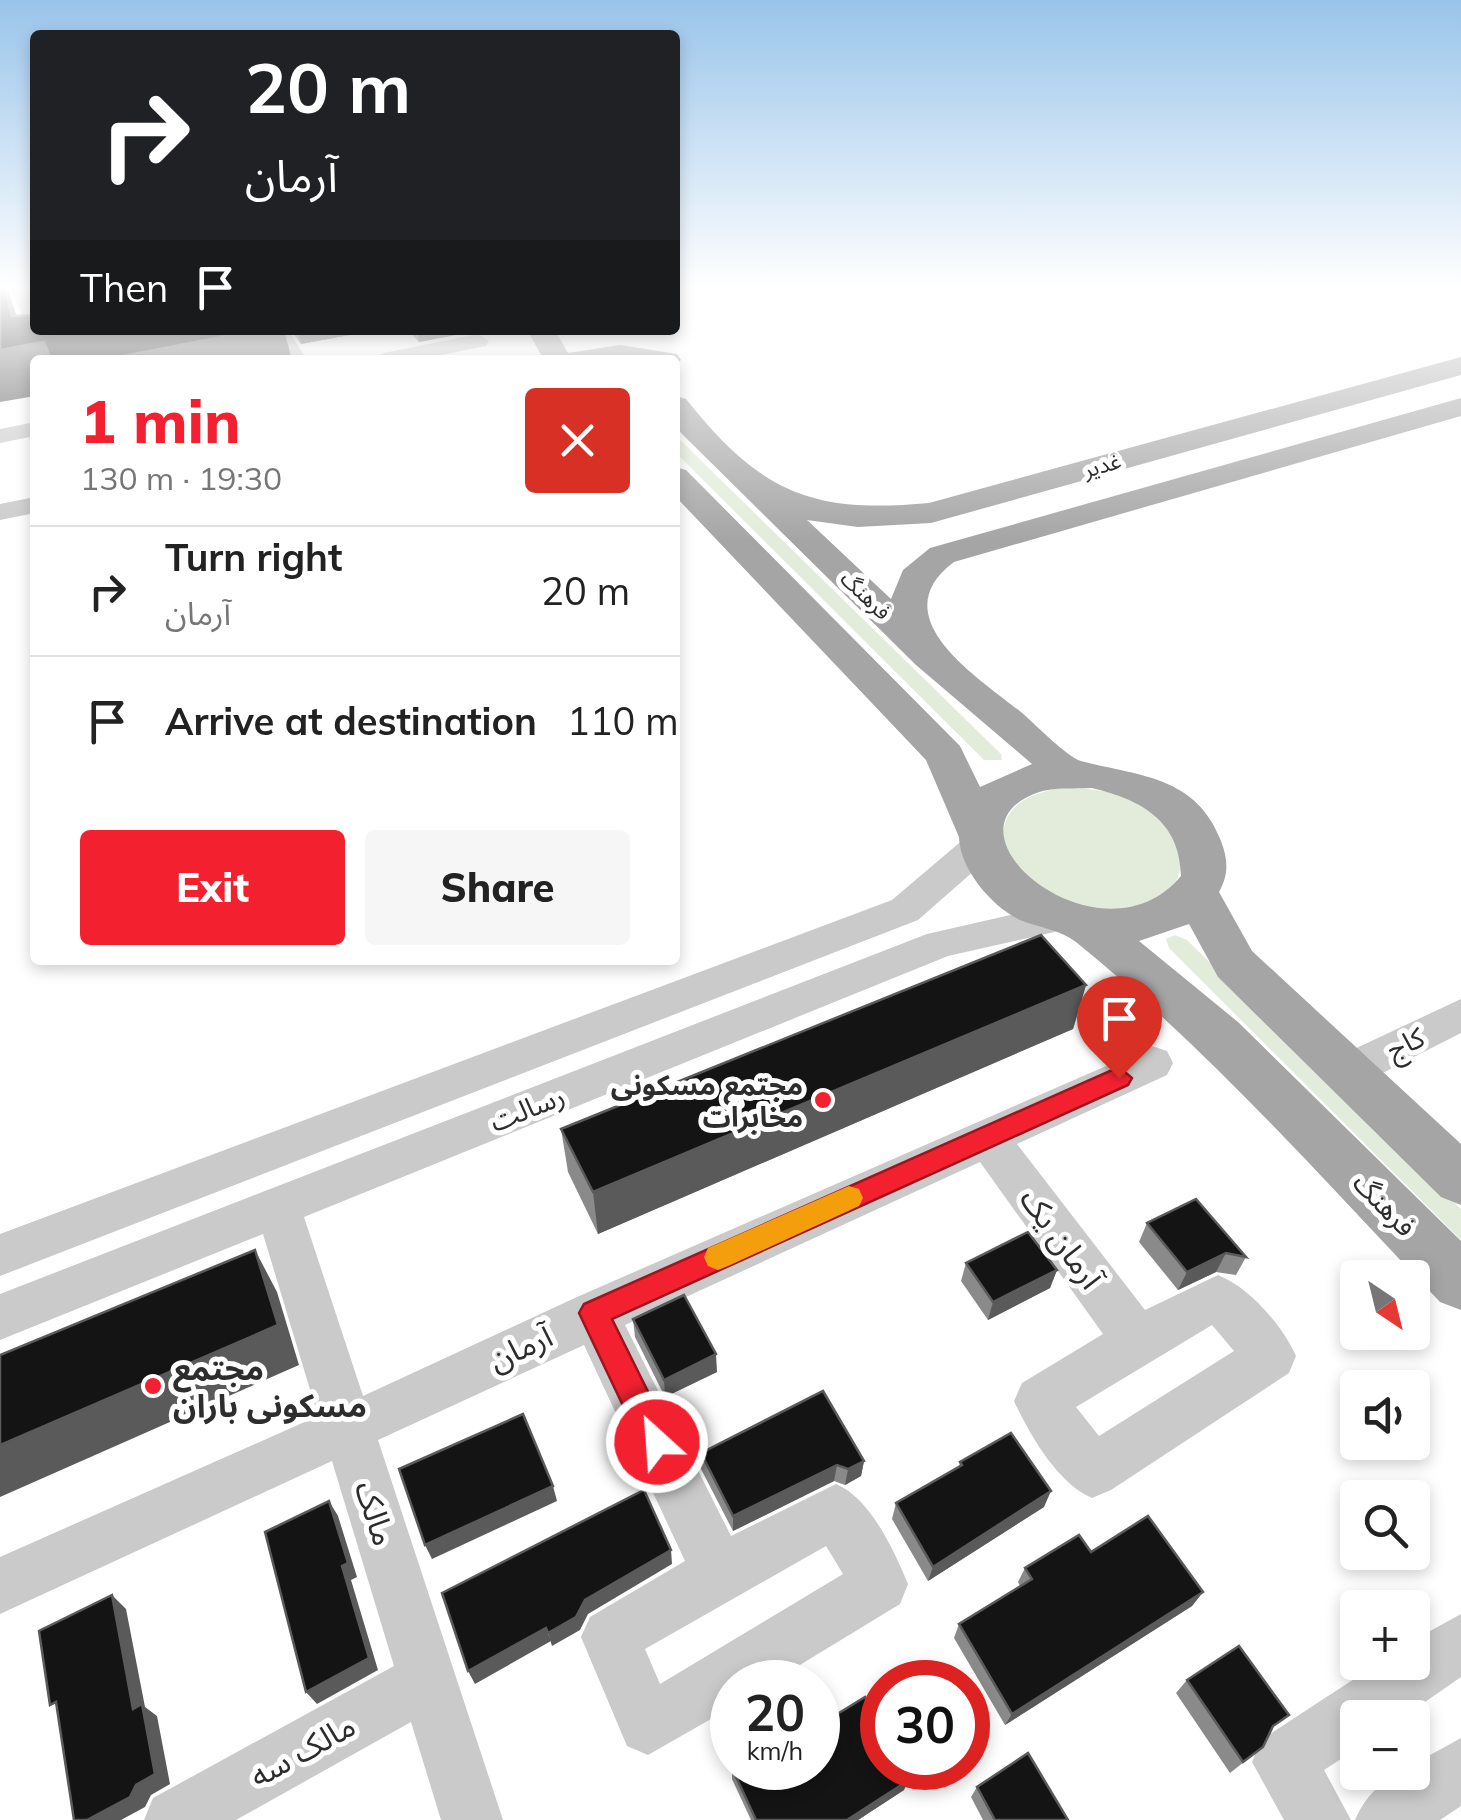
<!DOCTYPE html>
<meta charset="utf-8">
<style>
:root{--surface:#fff;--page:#f6f6f6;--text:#222;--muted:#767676;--line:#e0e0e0;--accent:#f32130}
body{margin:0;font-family:Mulish,"Noto Sans Arabic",sans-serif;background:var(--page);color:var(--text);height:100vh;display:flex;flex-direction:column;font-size:38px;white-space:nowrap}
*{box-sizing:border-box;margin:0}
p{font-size:32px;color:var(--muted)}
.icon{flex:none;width:55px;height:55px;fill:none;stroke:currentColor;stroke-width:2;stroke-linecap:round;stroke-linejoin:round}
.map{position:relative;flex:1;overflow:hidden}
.details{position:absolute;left:30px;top:355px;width:650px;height:610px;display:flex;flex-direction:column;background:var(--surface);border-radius:10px;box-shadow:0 5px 15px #0003}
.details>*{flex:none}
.top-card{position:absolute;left:30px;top:30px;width:650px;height:305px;border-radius:10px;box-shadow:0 5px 15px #0003;background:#202124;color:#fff;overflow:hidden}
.needle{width:65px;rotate:145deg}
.tools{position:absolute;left:1340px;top:1260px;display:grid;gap:20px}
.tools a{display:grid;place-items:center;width:90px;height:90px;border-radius:10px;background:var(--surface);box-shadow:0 5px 15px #0003;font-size:50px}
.speed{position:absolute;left:710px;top:1660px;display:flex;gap:20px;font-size:50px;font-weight:700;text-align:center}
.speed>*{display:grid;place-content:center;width:130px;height:130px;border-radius:50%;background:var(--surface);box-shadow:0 5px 15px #0003;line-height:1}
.speed small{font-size:25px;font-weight:400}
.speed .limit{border:15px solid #d22;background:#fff;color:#111}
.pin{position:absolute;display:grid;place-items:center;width:85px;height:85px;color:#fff;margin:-102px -42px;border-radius:50% 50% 50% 0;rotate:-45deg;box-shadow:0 0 10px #0007}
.pin .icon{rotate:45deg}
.me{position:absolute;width:110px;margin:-55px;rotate:334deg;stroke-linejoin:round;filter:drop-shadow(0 0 8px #0008)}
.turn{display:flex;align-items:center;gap:35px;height:210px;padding:0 50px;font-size:45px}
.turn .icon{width:130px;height:130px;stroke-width:2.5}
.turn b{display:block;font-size:70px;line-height:85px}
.then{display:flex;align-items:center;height:95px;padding:0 50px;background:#0003;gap:20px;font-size:38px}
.round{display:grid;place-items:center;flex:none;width:105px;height:105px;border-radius:10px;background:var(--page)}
.head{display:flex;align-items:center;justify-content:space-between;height:170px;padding:0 50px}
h1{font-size:60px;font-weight:800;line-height:75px;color:var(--accent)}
.primary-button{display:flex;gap:20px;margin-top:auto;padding:20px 50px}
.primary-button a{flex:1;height:115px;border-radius:10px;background:var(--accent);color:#fff;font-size:40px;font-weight:800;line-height:115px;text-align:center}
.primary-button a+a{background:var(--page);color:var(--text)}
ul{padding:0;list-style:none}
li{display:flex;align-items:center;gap:30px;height:130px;padding:0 50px;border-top:2px solid var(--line)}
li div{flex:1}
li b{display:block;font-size:38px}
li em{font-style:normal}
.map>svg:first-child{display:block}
.green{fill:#e3ecda}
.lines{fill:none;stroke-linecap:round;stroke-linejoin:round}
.minor{fill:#cacaca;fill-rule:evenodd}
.major{fill:#a5a5a5;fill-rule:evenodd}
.wall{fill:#8a8a8a}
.shaded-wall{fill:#5a5a5a}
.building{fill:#141414;stroke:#5a5a5a;stroke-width:2.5}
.route{fill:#f32130;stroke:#9e151f;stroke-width:2.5}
.slow{fill:#f59e0b}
.poi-dot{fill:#f32130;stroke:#fff;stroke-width:4}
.labels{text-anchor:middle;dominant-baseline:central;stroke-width:10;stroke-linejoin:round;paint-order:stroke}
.far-street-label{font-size:22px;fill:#2d2d2d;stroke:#fff}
.street-label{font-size:28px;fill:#2d2d2d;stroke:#fff}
.poi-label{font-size:28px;font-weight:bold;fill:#2d2d2d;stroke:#fff;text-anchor:end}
.near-street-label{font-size:32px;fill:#2d2d2d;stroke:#fff}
.near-poi-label{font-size:32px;font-weight:bold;fill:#2d2d2d;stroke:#fff;text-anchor:start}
</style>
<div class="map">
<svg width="1461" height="1820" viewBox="0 0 1461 1820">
<rect width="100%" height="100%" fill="#fff"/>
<g class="green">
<polygon points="675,435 1001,754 1002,760 984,760 675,452"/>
<path d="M1054 789C1208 776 1224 937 1086 907 1075 904 1058 904 1048 898 1031 889 1014 863 1000 848 1004 809 1016 799 1054 789Z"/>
<polygon points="1175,935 1187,940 1461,1209 1461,1240 1169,948 1166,939"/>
</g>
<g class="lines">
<g class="minor">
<polygon points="9,286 29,286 35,297 35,324 24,318"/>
<polygon points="266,330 288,330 304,355 301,360 285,360"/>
<polygon points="478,334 489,341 486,346 417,360 373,360 384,353"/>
<polygon points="35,422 35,436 0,443 0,429"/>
<polygon points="35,497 35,513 0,520 0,504"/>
<polygon points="978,835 991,838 996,847 991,856 918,920 0,1276 0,1234 892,900 965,838"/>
<path d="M1059 904 1072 908 1078 918 1072 928 948 956 304 1217 363 1396 577 1297 1152 1046 1167 1051 1173 1063 1167 1075 1017 1144 1145 1310 1218 1275C1249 1287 1283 1326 1296 1356L1289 1373 1111 1490 1092 1498C1058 1484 1029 1434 1014 1401L1022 1383 1103 1334 980 1162 625 1325 731 1536 836 1484C870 1498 894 1550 908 1584L900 1604 772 1682H732V1707L648 1755 627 1746 581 1637 590 1617 685 1561 584 1345 378 1440 503 1820H441L411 1722 236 1820H144L153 1798 394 1666 332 1461 0 1614V1557L318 1416 263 1234 0 1340V1294L927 934ZM1212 1325 1234 1351 1099 1436 1076 1407ZM826 1546 843 1574 660 1684 645 1649Z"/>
<polygon points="1461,999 1461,1033 1363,1083 1348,1088 1333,1083 1327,1071 1333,1059"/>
<polygon points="1461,1614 1461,1677 1402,1718 1358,1718 1358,1748 1324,1770 1351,1820 1284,1820 1252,1762 1261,1740 1380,1662 1412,1662 1412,1641"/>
<path d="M1461 1738V1806L1440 1820H1355C1364 1798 1386 1772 1412 1772V1765Z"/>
</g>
<g class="major">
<polygon points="527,330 555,330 568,353 620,345 677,354 681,360 675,366 675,360 544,360"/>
<path d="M1461 357V375L931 523 858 527 807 520 891 599 903 570 930 548 1461 398V416L954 562C880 617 979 678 1021 712 1034 723 1067 757 1081 761 1137 776 1196 775 1221 841 1228 860 1229 874 1219 892L1252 951 1461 1144V1205L1441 1197 1218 977 1189 924 1139 941 1238 1022 1461 1241V1310L1440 1302C1322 1178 1209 1050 1076 942 1061 930 1037 927 1020 920 991 906 960 869 959 837L926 760 675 496V467L686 470 960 746 980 787 1032 764 916 665 681 433 675 425V396L686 399C760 492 811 514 929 503ZM1092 788C1142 800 1180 821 1181 876 1101 972 929 830 1039 792 1054 787 1075 789 1092 788Z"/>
</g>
</g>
<g class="wall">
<polygon points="291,330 376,330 301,344"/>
<polygon points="408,330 471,330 471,332 419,342"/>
<polygon points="1086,985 1073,1029 598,1234 568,1172 561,1129"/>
<polygon points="1147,1223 1246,1257 1236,1275 1216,1272 1178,1290 1139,1242"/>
<polygon points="966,1263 1057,1270 1050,1288 988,1320 961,1281"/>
<polygon points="633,1319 717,1372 665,1397 635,1337"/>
<polygon points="701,1453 864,1461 861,1476 845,1485 834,1481 733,1531 701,1469"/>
<polygon points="960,1462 1044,1507 928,1581 892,1519 896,1503 959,1467"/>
<polygon points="1091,1552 1203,1592 1192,1606 1005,1725 954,1638 959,1624 1020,1586 1018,1582 1025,1568"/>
<polygon points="1187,1680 1271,1729 1263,1747 1230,1773 1176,1693"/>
<polygon points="732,1768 818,1768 904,1790 858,1820 751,1820 732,1779"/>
<polygon points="977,1787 1068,1820 983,1820 971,1797"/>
</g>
<g class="shaded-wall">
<polygon points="4,286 7,286 26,346 44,342 51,360 35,360 35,396 0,402 0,350 12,316"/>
<polygon points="257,330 284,330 292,360 103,360"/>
<polygon points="298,330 376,330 301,344"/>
<polygon points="417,330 471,330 471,332 419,342"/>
<polygon points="1086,985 1073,1029 598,1234 593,1192"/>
<polygon points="255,1250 277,1292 299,1365 0,1497 0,1445"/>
<polygon points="1226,1253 1216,1272 1178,1290 1187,1272"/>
<polygon points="1057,1270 1050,1288 988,1320 993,1302"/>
<polygon points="716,1354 717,1372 665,1397 664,1380"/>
<polygon points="864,1461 861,1476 845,1485 848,1469"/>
<polygon points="837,1465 834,1481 733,1531 733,1516"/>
<polygon points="553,1486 557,1501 432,1559 425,1545"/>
<polygon points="1051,1491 1044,1507 928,1581 933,1567"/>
<polygon points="329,1501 338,1516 357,1577 351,1580 378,1670 317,1704 306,1692 342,1566"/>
<polygon points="671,1550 672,1564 588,1614 580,1630 552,1646 548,1633 585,1600"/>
<polygon points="1203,1592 1192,1606 1005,1725 1012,1714"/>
<polygon points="112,1595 126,1609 145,1707 157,1716 170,1784 151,1795 145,1807 121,1820 87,1820 133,1709"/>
<polygon points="546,1628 551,1641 475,1684 468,1671"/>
<polygon points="909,1780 904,1790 858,1820 847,1820"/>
</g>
<g class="building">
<polygon points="0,286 4,286 12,316 35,315 35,330 257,330 103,360 51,360 44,342 0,350"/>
<polygon points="1041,935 1086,985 593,1192 561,1129"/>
<polygon points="1196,1199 1246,1257 1226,1253 1187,1272 1147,1223"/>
<polygon points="1028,1232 1057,1270 993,1302 966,1263"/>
<polygon points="255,1250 278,1325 0,1445 0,1355"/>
<polygon points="684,1295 716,1354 664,1380 633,1319"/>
<polygon points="823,1391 864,1461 848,1469 837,1465 733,1516 701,1453"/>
<polygon points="523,1414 553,1486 425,1545 399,1469"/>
<polygon points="1011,1433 1051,1491 933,1567 896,1503 962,1465 960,1462"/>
<polygon points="644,1490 671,1550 585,1600 576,1617 548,1633 546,1628 468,1671 442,1593"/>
<polygon points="329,1501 348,1563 342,1566 369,1658 306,1692 265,1532"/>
<polygon points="1148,1516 1203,1592 1012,1714 959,1624 1032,1579 1025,1568 1079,1535 1091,1552"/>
<polygon points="112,1595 133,1709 142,1704 155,1774 136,1785 130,1797 87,1820 74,1820 56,1702 50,1705 39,1631"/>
<polygon points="1239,1646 1289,1715 1273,1726 1263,1747 1243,1762 1187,1680"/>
<polygon points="865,1697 882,1730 882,1768 902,1768 909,1780 847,1820 756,1820 732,1768 818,1768 818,1726"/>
<polygon points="1028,1753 1068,1820 995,1820 977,1787"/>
</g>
<linearGradient id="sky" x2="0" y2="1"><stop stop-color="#99c4ea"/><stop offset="0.53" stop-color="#fff"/><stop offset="1" stop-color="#fff" stop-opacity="0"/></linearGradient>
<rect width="1461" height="541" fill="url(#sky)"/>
<polygon class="route" points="1119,1067 1132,1078 1128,1085 612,1319 673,1442 668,1454 657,1458 646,1454 579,1313 584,1304"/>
<polygon class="slow" points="849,1186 859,1189 863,1198 859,1206 728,1266 718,1270 708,1266 704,1257 708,1248"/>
<g class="poi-dot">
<circle cx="823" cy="1100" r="10"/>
<circle cx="153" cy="1386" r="10"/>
</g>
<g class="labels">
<g class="far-street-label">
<text transform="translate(1102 465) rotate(-16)">غدیر</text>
<text transform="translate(866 595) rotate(44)">فرهنگ</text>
</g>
<g class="street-label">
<text transform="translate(1405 1043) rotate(-26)">کاج</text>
<text transform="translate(527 1108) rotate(-22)">رسالت</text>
<text transform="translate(1385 1204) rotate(46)">فرهنگ</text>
</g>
<g class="poi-label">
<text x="803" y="1084">مجتمع مسکونی<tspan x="803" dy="32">مخابرات</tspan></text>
</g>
<g class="near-street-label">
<text transform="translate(1062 1238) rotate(54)">آرمان یک</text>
<text transform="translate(520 1347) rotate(-25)">آرمان</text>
<text transform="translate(376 1513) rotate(72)">مالک</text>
<text transform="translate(302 1750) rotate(-29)">مالک سه</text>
</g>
<g class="near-poi-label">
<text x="173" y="1368">مجتمع<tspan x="173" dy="37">مسکونی باران</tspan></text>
</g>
</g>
</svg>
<div class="tools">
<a><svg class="needle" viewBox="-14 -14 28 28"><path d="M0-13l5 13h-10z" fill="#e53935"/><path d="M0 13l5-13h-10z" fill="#767676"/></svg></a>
<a><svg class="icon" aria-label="sound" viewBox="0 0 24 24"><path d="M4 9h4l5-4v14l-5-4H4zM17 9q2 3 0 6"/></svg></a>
<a><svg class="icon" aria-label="search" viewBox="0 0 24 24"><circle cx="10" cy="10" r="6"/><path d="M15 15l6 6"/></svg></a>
<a>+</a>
<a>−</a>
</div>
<div class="speed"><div>20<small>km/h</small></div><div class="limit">30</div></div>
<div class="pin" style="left:1119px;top:1078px;background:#d93025"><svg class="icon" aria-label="arrive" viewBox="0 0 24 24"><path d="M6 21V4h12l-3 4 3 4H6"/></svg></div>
<svg class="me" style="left:657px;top:1442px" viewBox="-20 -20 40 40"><circle r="17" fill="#f32130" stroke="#fff" stroke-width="3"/><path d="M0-11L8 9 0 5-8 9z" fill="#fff"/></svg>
<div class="top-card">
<div class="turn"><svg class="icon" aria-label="right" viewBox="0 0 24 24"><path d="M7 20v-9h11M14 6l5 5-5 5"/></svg><div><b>20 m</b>آرمان</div></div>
<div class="then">Then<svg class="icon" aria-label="arrive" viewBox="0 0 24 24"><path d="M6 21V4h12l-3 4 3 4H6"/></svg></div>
</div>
<section class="details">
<div class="head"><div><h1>1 min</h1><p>130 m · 19:30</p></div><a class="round" style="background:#d93025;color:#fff"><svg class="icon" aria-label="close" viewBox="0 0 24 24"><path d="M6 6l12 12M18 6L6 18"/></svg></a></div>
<ul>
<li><svg class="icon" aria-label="right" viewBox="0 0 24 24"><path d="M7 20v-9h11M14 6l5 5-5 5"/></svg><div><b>Turn right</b><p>آرمان</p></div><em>20 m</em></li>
<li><svg class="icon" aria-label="arrive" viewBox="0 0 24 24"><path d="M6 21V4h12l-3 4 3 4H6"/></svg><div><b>Arrive at destination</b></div><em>110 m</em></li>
</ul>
<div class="primary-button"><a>Exit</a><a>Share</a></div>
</section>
</div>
